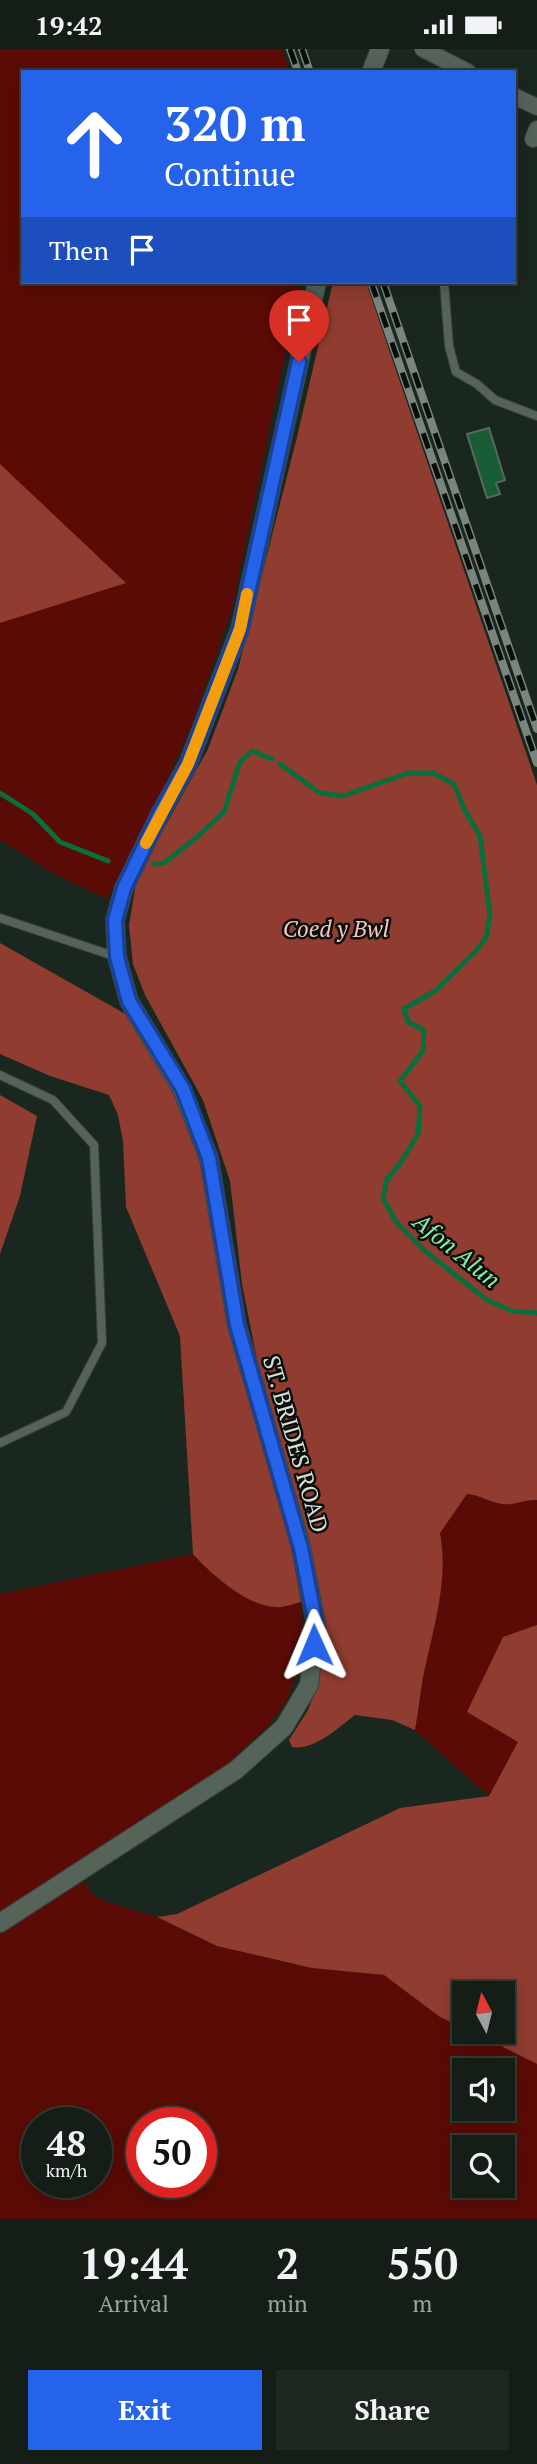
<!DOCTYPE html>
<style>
:root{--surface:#141d16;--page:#1d261f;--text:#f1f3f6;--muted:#9da2a1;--line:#333b35;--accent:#2563eb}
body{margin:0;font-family:"PT Serif",serif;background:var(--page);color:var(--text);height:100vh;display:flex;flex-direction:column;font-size:26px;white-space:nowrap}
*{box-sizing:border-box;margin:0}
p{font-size:23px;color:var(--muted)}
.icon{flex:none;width:38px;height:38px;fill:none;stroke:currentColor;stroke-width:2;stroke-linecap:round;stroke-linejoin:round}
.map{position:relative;height:2170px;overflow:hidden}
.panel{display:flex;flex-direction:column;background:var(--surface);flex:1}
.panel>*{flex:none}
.hud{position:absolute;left:21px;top:21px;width:495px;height:214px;border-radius:0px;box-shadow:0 4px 18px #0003,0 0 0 2px var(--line);background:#2563eb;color:#fff;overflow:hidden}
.needle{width:46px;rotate:353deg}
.tools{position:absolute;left:452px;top:1932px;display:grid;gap:14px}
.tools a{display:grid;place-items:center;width:63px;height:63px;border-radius:0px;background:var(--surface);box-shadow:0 4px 18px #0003,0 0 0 2px var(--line);font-size:35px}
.speed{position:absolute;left:21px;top:2058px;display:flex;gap:14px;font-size:35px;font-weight:700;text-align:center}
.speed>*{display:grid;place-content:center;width:91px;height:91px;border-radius:50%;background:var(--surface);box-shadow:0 4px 18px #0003,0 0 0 2px var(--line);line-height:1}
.speed small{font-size:18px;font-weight:400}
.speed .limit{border:10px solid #d22;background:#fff;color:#111}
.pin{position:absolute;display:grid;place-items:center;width:60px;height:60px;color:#fff;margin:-72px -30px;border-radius:50% 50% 50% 0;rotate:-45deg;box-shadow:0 0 7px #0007}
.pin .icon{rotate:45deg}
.me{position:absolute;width:77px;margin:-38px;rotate:359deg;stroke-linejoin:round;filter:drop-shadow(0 0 5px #0008)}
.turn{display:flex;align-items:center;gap:24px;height:147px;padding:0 28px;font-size:32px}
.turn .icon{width:91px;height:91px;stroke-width:2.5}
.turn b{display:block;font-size:49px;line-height:60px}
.then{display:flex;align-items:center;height:66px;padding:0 28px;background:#0003;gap:14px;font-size:26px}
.eta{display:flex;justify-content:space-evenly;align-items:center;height:119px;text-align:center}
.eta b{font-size:42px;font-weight:700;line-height:49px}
.cta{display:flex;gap:14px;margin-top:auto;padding:14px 28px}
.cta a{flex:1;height:80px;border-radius:0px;background:var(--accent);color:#fff;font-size:28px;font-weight:700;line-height:80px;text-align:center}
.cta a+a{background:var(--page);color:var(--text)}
.status{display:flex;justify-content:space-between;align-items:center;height:49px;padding:0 35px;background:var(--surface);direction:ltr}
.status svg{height:19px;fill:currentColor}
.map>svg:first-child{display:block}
.green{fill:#5b0b05;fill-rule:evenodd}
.forest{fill:#903c31}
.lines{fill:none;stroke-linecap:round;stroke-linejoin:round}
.stream{stroke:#086e3c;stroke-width:5}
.building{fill:#195d36;stroke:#59685d;stroke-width:2}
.service-casing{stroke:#37423a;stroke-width:10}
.minor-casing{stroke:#37423a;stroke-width:18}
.secondary-casing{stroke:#37423a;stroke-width:20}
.service{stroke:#556359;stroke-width:8}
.minor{stroke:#556359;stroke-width:16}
.secondary{stroke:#556359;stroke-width:18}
.rail-casing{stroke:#7a857d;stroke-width:8}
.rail{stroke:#090e0a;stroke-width:5;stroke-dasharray:16;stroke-linecap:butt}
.route-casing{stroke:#184099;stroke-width:18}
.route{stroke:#2563eb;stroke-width:12}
.slow{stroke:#f59e0b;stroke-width:12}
.labels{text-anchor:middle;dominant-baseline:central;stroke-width:5;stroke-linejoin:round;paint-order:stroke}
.park-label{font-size:23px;font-style:italic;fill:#f8c6bd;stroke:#090e0a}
.street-label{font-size:23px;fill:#d7dfd9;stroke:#090e0a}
.water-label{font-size:24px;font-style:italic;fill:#80f2a9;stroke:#090e0a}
</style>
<div class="status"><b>19:42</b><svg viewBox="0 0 49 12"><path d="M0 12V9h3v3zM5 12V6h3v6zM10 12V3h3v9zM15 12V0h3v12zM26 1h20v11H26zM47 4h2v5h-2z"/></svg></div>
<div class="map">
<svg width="537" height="2170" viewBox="0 0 537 2170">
<rect width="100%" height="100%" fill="#1a271e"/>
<g class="green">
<polygon points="0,0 282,0 290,23 23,23 23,233 300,233 232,560 190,681 158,751 107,850 55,825 0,791"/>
<path d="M467 1445C480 1446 489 1453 502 1455 512 1457 525 1450 537 1451V1576L503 1588 518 1693 489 1747 415 1681 443 1501 440 1484Z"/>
<path d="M193 1505C211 1525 247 1557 275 1558 283 1559 293 1555 301 1553L305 1602 287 1651 268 1677 214 1728 0 1864V1545Z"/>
<path d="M83 1832 94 1847 110 1854 157 1868 217 1897 312 1919 384 1926 440 1968 464 1979V1983H473L537 2015V2170H0V1884ZM464 2021H502V2060H464ZM37 2074H96V2133H37ZM142 2074H201V2133H142ZM464 2098H502V2137H464Z"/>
</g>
<g class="forest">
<path d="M333 233H366L537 736V1451C525 1450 512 1457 502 1455 489 1453 480 1446 467 1445L440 1484C449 1533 433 1580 423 1628 420 1646 418 1664 415 1681L392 1671 355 1666C338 1679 314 1702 292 1698L289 1691 308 1661 319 1630 322 1555 314 1516 262 1336 242 1235 230 1132 203 1051 145 946 133 915 129 876 137 828 208 700 238 620 297 388Z"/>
<polygon points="0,415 126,534 0,574"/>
<path d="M0 894 129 967 162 1015 198 1098 286 1468 301 1553C293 1555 283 1559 275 1558 247 1557 211 1525 193 1505L180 1287 126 1158 123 1092 118 1066 109 1046 50 1027 0 1005Z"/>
<polygon points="0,1046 37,1067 20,1147 0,1205"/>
<polygon points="537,1576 537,2015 473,1983 502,1983 502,1944 464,1944 464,1979 440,1968 384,1926 312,1919 217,1897 157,1868 177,1865 400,1759 489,1747 518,1693 467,1663 503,1588"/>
</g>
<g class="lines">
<g class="stream">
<polyline points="280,715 320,744 343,747 408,724 433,724 454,735 464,760 480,787 490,866 486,889 475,903 435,942 404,960 408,973 424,981 423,1002 400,1032 420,1057 418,1085 400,1115 387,1130 383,1149 396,1173 425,1202 487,1251 512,1262 537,1264"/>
<polyline points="0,744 33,765 60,793 108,812"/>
<polyline points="154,815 164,814 197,788 224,763 240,713 252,702 272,710"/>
</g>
</g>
<polygon class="building" points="489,379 505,431 496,434 500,445 487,449 467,385"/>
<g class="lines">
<defs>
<g id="service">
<polyline points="444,233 449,297 456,323 477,335 495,351 537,367"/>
<polyline points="0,869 117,908"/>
<polyline points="0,1026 53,1051 94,1096 102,1294 66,1363 0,1394"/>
</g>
<g id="minor">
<polyline points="423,0 468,23"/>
<polyline points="514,47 537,58"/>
<polyline points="533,90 537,80"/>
</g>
<g id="secondary">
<polyline points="371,23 380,0"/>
<polyline points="0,1874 236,1721 284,1678 309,1636 316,1576 301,1498 237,1276 209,1109 182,1040 129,952 117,908 115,871 124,839 160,765 188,715 240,580 317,233"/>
</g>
</defs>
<use href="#service" class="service-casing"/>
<use href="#minor" class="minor-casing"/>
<use href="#secondary" class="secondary-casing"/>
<use href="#service" class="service"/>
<use href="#minor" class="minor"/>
<use href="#secondary" class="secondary"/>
<defs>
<g id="rail">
<polyline points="290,0 298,23"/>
<polyline points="302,0 310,23"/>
<polyline points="371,233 537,714"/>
<polyline points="383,233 537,680"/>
</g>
</defs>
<use href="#rail" class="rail-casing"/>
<use href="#rail" class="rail"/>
</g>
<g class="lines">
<defs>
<polyline id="route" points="299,313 240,580 188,715 160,765 124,839 115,871 117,908 129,952 183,1040 209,1109 237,1276 301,1499 316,1576 314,1596"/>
</defs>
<use href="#route" class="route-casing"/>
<use href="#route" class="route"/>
<polyline class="slow" points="146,794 188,715 240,580 247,545"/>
</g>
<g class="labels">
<g class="park-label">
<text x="336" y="879">Coed y Bwl</text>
</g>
<g class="street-label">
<text transform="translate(296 1395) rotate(74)">ST. BRIDES ROAD</text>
</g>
<g class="water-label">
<text transform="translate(457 1201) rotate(39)">Afon Alun</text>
</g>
</g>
</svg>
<div class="tools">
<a><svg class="needle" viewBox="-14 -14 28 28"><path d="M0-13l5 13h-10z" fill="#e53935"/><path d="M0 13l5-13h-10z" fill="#9da2a1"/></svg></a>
<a><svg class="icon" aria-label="sound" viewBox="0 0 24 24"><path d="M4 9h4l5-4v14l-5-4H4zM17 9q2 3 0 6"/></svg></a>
<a><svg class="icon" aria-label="search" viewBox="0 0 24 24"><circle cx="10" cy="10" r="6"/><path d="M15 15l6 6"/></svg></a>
</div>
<div class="speed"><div>48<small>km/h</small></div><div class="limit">50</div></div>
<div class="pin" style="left:299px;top:313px;background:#d93025"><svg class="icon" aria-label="arrive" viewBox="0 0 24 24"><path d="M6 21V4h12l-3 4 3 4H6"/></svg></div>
<svg class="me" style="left:314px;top:1596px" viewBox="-20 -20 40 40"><path d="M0-17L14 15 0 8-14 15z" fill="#2563eb" stroke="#fff" stroke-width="4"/></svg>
<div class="hud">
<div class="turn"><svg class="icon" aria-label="ahead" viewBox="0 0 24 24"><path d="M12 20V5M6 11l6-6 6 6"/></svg><div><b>320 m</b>Continue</div></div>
<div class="then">Then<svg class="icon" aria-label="arrive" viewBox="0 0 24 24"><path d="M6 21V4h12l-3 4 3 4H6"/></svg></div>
</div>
</div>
<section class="panel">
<div class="eta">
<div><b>19:44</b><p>Arrival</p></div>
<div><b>2</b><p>min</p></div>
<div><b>550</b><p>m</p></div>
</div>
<div class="cta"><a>Exit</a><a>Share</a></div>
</section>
